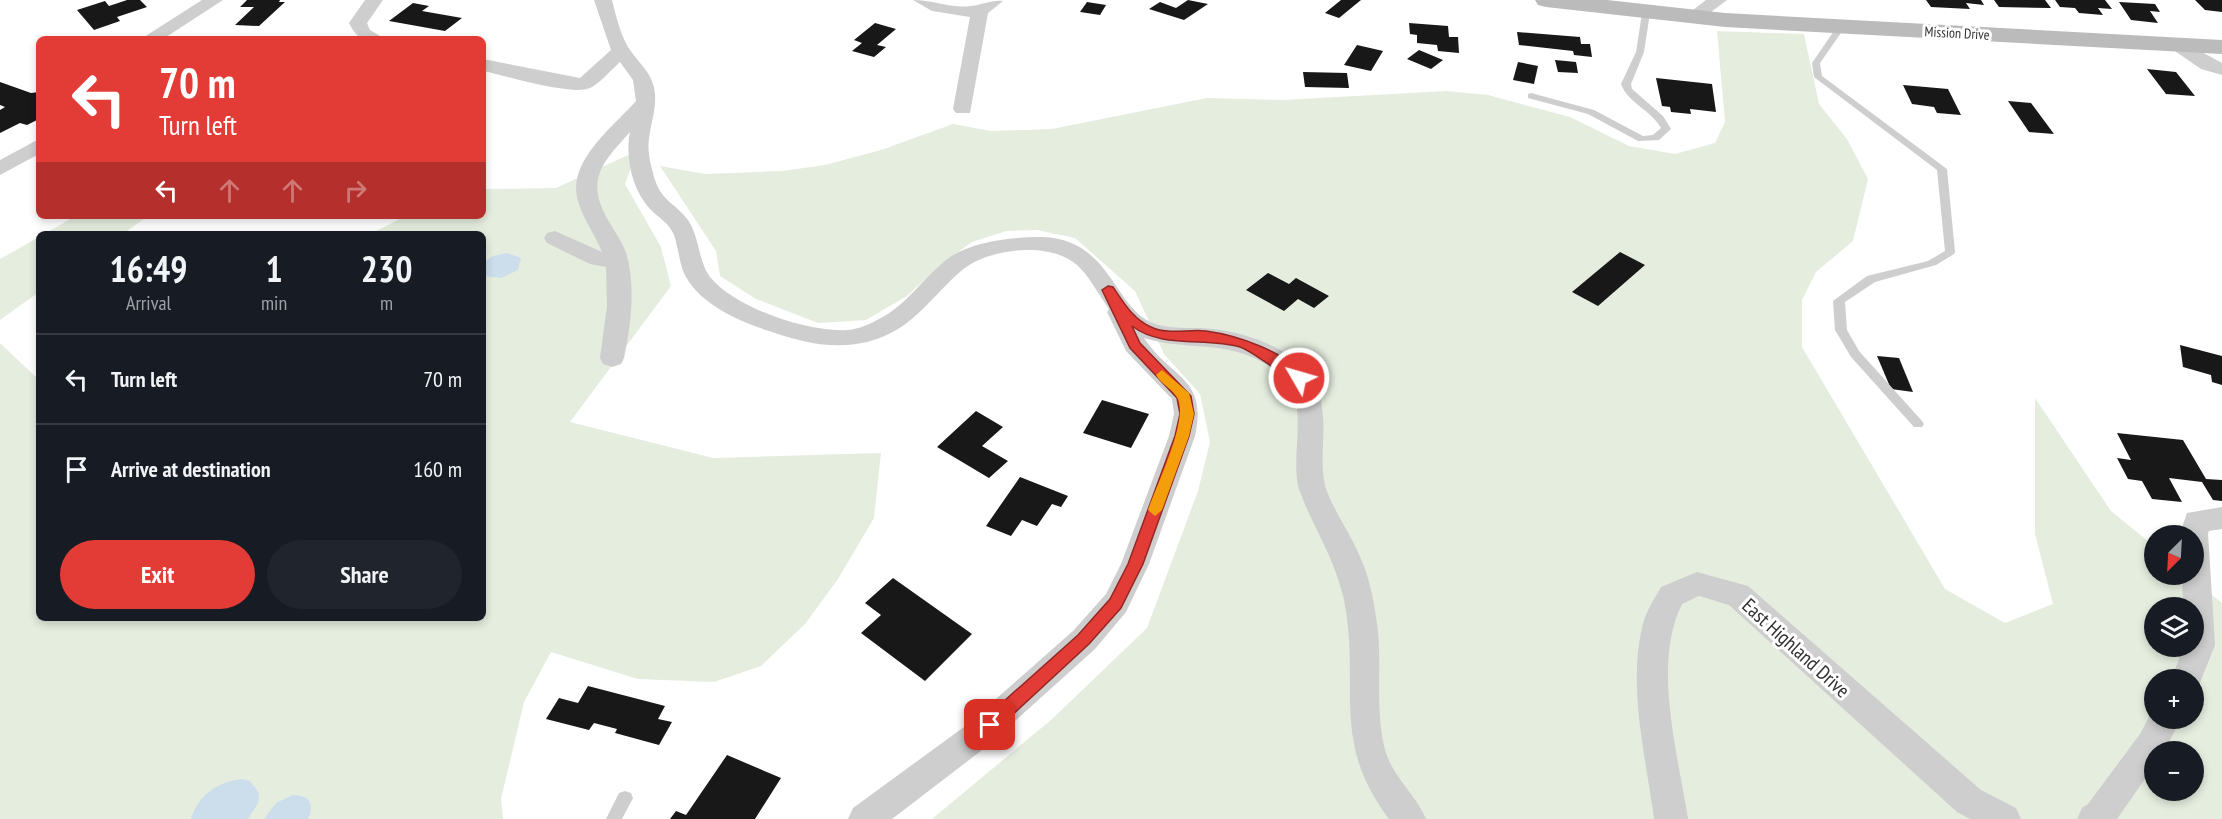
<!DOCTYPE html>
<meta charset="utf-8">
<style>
:root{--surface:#171b24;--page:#20242c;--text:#f1f3f6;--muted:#9ea1a6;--line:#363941;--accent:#e33c37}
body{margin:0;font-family:"PT Sans Narrow",sans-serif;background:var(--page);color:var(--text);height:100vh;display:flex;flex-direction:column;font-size:22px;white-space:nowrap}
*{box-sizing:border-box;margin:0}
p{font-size:20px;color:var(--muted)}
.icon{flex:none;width:33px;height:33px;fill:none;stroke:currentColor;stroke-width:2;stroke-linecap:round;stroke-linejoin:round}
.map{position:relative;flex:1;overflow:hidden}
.panel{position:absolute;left:36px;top:231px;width:450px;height:390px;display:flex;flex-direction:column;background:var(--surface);border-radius:9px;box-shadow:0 3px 9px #0003}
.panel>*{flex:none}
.guide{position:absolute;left:36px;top:36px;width:450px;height:183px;border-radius:9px;box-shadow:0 3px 9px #0003;background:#e33c37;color:#fff;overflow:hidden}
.needle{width:39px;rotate:204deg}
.controls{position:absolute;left:2144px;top:525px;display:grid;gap:12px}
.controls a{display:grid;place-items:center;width:60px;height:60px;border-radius:50%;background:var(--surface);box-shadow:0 3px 9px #0003;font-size:30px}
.pin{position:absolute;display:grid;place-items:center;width:51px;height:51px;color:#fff;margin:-26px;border-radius:12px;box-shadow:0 3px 9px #0006}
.me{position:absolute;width:66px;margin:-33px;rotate:308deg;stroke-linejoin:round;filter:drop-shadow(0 0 4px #0008)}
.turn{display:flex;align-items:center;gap:21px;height:126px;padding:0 24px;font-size:27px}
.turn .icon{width:78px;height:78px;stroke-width:2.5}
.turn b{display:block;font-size:42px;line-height:51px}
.lanes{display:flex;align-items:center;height:57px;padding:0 24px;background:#0003;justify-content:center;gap:30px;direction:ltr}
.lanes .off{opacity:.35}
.eta{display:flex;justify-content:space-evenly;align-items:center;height:102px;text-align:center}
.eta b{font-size:36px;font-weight:800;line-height:42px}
.button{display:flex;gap:12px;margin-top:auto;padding:12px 24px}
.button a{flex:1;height:69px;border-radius:36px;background:var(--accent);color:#fff;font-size:24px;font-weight:800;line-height:69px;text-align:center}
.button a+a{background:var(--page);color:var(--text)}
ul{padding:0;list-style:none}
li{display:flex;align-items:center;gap:18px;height:90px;padding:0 24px;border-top:2px solid var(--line)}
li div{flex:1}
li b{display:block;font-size:22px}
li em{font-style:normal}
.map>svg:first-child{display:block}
.green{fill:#e5eddf;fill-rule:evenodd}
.water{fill:#ccddec}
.building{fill:#181818}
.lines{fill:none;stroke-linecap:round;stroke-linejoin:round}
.lane{fill:#cecece;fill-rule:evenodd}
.street{fill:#cecece;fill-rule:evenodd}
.secondary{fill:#bbb;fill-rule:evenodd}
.route{fill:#e33c37;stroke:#942724;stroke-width:1.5}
.slow{fill:#f59e0b}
.labels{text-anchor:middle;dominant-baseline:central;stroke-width:6;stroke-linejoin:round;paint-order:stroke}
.far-street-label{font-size:14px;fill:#313131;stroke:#fff}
.near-street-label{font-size:20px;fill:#313131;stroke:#fff}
</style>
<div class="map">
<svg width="2222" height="819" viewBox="0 0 2222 819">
<rect width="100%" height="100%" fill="#fff"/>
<g class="green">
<path d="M1717 31 1804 34 1819 104 1847 139 1868 179 1853 241 1816 272 1802 300V347L1945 589 2005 623 2053 604 2035 534V398L2111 511 2154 546V574L2188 575 2222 603V819H932L1051 720 1147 628 1198 491 1210 442 1200 394 1164 354 1135 291 1075 238 1037 230 1006 231 972 242 940 265 907 296 866 320 818 323 756 299 720 276 716 251 660 166 705 174 782 171 825 165 881 150 953 124 991 131 1052 129 1207 98 1283 100 1447 91 1488 95 1570 117 1629 146 1675 154 1715 143 1725 122ZM2154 608H2193V646H2154ZM2154 680H2193V718H2154ZM2154 752H2193V790H2154Z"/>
<polygon points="637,151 625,184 661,247 671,286 570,422 713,458 881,453 874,518 838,579 805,624 761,666 714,682 638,679 551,652 524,702 501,799 503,819 0,819 0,343 39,380 39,618 483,618 483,234 370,234 406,216 483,216 483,189 556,188"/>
<polygon points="76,216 143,216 145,218 123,234 44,234"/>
<polygon points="39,237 39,292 0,320 0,259"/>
</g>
<g class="water">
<polygon points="507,253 521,258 518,270 501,278 483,276 483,263 493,256"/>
<path d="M242 779 250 781 259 793 258 803 248 819H191C198 795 217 782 242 779Z"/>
<path d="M293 795C309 795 315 804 308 819H264L276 803Z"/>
</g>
<g class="building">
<polygon points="127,0 140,0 147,7 117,17 120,21 94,30 77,10 105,1 109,6"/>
<polygon points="247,0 280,0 279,2 285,2 259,26 235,25 254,7 240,7"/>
<polygon points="1188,0 1208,4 1184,20 1149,9 1160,2 1176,8"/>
<polygon points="1341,0 1361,0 1339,18 1325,13"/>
<polygon points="1926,0 1981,0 1984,5 1966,3 1970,9 1931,7"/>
<polygon points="1994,0 2045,0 2051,8 1999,7"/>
<polygon points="2055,0 2105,0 2112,9 2098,8 2103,15 2079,13 2075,8 2060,7"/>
<polygon points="2195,0 2222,0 2222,12 2205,10"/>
<polygon points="1087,2 1106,5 1100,15 1080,12"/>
<polygon points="2119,2 2155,4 2160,12 2150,11 2158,23 2131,20"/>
<polygon points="413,3 429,6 422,11 462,18 445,31 389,21"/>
<polygon points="875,23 896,29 877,45 886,47 874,57 852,51 862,43 854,40"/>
<polygon points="1409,23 1448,26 1449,37 1458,37 1459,53 1438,51 1437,45 1417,43 1417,35 1410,34"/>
<polygon points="1517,32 1580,37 1581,44 1590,44 1592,57 1574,55 1573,51 1519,45"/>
<polygon points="1357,45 1383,51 1371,71 1344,65"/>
<polygon points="1419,50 1443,60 1431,69 1407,59"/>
<polygon points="1555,60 1576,62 1578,73 1558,72"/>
<polygon points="1518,62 1538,66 1534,84 1513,80"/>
<polygon points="2147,69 2176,72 2195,96 2166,94"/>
<polygon points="1303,72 1347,73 1349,88 1305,87"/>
<polygon points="1656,78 1712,84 1716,112 1690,109 1691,114 1671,112 1670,107 1662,106"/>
<polygon points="0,82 31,93 39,92 37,114 39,119 27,125 20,123 0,133 0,110 5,107 0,105"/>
<polygon points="1903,85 1948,89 1961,115 1937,113 1934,107 1912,104"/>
<polygon points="2008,101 2031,103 2054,134 2029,132"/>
<polygon points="1620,252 1645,265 1598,306 1572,292"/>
<polygon points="1268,273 1289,284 1296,278 1329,296 1314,308 1298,299 1284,311 1246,290"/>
<polygon points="2180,345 2222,356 2222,385 2212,382 2211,375 2183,367"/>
<polygon points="1877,356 1899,358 1913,392 1891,389"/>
<polygon points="1102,400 1149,414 1131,448 1083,433"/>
<polygon points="976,411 1003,427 982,446 1008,461 989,478 937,447"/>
<polygon points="2117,433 2183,440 2206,479 2222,480 2222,501 2213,500 2202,482 2169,478 2182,502 2152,499 2142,481 2128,479 2117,458 2131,460"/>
<polygon points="1020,477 1068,496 1061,507 1052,504 1037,526 1022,520 1011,536 986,526"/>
<polygon points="893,578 972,634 925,681 861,633 881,615 865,603"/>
<polygon points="588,686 665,706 658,719 672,722 659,745 615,733 617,729 594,723 589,730 546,719 559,698 578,703"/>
<polygon points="727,755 781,778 755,819 670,819 676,811 686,815"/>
</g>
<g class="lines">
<g class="lane">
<path d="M1646 10 1650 13 1644 52 1631 84 1632 89 1663 116 1671 129 1659 140 1638 141 1588 114 1528 98V94L1531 93 1594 110 1643 136 1653 135 1661 128C1652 111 1628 103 1621 84L1636 52 1642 13Z"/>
<polygon points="1838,25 1845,27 1820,63 1822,76 1947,169 1955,252 1954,254 1936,265 1875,282 1845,302 1847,330 1859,351 1922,421 1924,424 1922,427 1914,427 1851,357 1835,330 1833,301 1867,276 1928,261 1945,251 1937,170 1814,77 1812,63"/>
<polygon points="625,791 631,793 633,798 622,819 606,819 619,793"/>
</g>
<g class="street">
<polygon points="202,0 223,0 163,39 141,39"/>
<path d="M365 0H383L367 23 370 30 385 39C365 39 359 43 349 23Z"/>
<path d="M594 0H612C616 16 620 33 628 47 636 60 649 70 653 84 659 103 651 120 649 139 647 152 651 165 654 177 661 201 675 203 688 220 700 238 698 261 710 277 735 308 809 333 848 330 859 329 870 324 879 319 907 305 922 279 946 260 970 241 1013 237 1042 237 1116 239 1113 318 1163 326 1179 329 1196 327 1213 329 1256 334 1312 355 1321 402 1327 430 1319 458 1325 486 1334 512 1351 534 1361 559 1369 577 1373 597 1376 617 1384 661 1373 709 1386 753 1394 778 1416 795 1426 819H1389C1329 740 1361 685 1344 600 1334 555 1312 527 1298 486 1293 458 1301 430 1296 402 1293 385 1283 375 1269 366 1224 338 1189 352 1144 338 1171 379 1208 377 1195 436L1149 564 1126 612 1095 649 986 747 892 819H848L853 808 964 727 1073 631 1106 594 1121 564 1169 436 1174 414 1172 399 1126 351 1107 312 1109 309C1098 294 1090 277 1077 265 1050 241 987 248 961 271 932 296 915 326 877 339 839 352 803 343 766 330 736 320 696 302 683 271 679 259 678 247 674 235 669 223 659 218 650 209 632 190 625 157 630 132 602 163 585 180 608 220 614 231 622 241 626 253 636 285 631 325 624 358L621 364 612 367 603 364 600 358 607 306 606 267 590 264 547 243 544 238 547 233 555 231 602 252C595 234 583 219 578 201 566 162 613 127 636 101L633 80 620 62C611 70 602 81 592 87 575 98 504 75 483 71V59L580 78 611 50Z"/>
<path d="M913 0C933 0 952 9 971 6 983 5 990 0 1003 1L988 13 970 113H956L953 109 970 17 932 11Z"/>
<polygon points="1706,0 1727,0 1699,21 1687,21 1684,17"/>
<polygon points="2178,39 2222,63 2222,75 2201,69 2172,49 2169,45 2172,41"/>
<polygon points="39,139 39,154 0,175 0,160"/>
<polygon points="2222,507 2222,529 2209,531 2208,533 2215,645 2197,690 2193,691 2193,680 2171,680 2184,646 2193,646 2193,608 2183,608 2182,574 2193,574 2193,536 2180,536 2180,533 2187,513"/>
<path d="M1697 572 1748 586 1981 790 2016 808 2021 819H1970L1957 812 1729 605 1699 596 1682 604C1652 664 1678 754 1688 819H1654C1646 757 1627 686 1643 624 1646 611 1655 598 1661 587Z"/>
<polygon points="2154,708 2154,718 2181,718 2164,752 2154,752 2154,766 2117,819 2077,819 2082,808 2088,804 2140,734"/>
</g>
<polygon class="secondary" points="1535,0 1607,0 1725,13 2222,40 2222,54 1725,27 1546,7 1538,5"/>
</g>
<path class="route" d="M1108 286 1113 287C1124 303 1133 319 1151 327 1167 335 1189 329 1206 331 1236 335 1288 352 1305 378L1303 381C1291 385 1256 352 1240 347 1205 337 1162 349 1132 326L1140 343 1191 396 1194 414 1189 436 1143 564 1121 608 1089 644 996 730 990 732 984 730 981 725 984 719 1078 635 1110 599 1128 564 1175 436 1180 414 1177 398 1130 348 1102 290Z"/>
<path class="slow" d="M1162 370 1189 393 1194 414 1189 436 1162 510 1155 516 1148 510C1156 486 1188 422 1178 399 1174 390 1161 384 1156 375Z"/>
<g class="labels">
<g class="far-street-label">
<text transform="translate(1957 33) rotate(3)">Mission Drive</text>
</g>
<g class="near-street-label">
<text transform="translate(1796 648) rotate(42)">East Highland Drive</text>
</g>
</g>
</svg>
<div class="controls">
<a><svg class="needle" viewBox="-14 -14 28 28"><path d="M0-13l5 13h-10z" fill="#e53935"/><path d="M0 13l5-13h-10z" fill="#9ea1a6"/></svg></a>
<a><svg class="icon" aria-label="layers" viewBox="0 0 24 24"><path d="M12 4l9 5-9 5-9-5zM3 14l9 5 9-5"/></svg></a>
<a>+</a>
<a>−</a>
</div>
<div class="pin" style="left:990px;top:725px;background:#d93025"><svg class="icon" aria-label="arrive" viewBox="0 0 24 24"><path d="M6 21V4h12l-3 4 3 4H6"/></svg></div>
<svg class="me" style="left:1299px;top:378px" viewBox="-20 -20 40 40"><circle r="17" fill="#e33c37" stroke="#fff" stroke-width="3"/><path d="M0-11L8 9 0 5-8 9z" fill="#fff"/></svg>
<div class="guide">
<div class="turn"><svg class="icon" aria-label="left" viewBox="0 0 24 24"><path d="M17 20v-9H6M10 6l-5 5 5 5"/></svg><div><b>70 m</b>Turn left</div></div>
<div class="lanes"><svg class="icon" aria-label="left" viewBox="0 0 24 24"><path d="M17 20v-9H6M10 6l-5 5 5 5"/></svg><svg class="icon off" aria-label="ahead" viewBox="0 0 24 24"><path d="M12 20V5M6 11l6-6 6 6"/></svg><svg class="icon off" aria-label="ahead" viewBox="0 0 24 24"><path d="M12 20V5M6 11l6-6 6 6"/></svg><svg class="icon off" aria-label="right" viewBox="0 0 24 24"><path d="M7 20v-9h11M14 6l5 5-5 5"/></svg></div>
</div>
<section class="panel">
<div class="eta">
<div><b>16:49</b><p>Arrival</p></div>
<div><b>1</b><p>min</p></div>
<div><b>230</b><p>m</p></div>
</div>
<ul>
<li><svg class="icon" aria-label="left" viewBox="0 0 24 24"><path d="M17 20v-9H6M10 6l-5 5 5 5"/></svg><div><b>Turn left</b></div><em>70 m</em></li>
<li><svg class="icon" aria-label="arrive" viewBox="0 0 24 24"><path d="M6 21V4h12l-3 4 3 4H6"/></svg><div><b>Arrive at destination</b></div><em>160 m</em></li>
</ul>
<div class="button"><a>Exit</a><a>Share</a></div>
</section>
</div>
